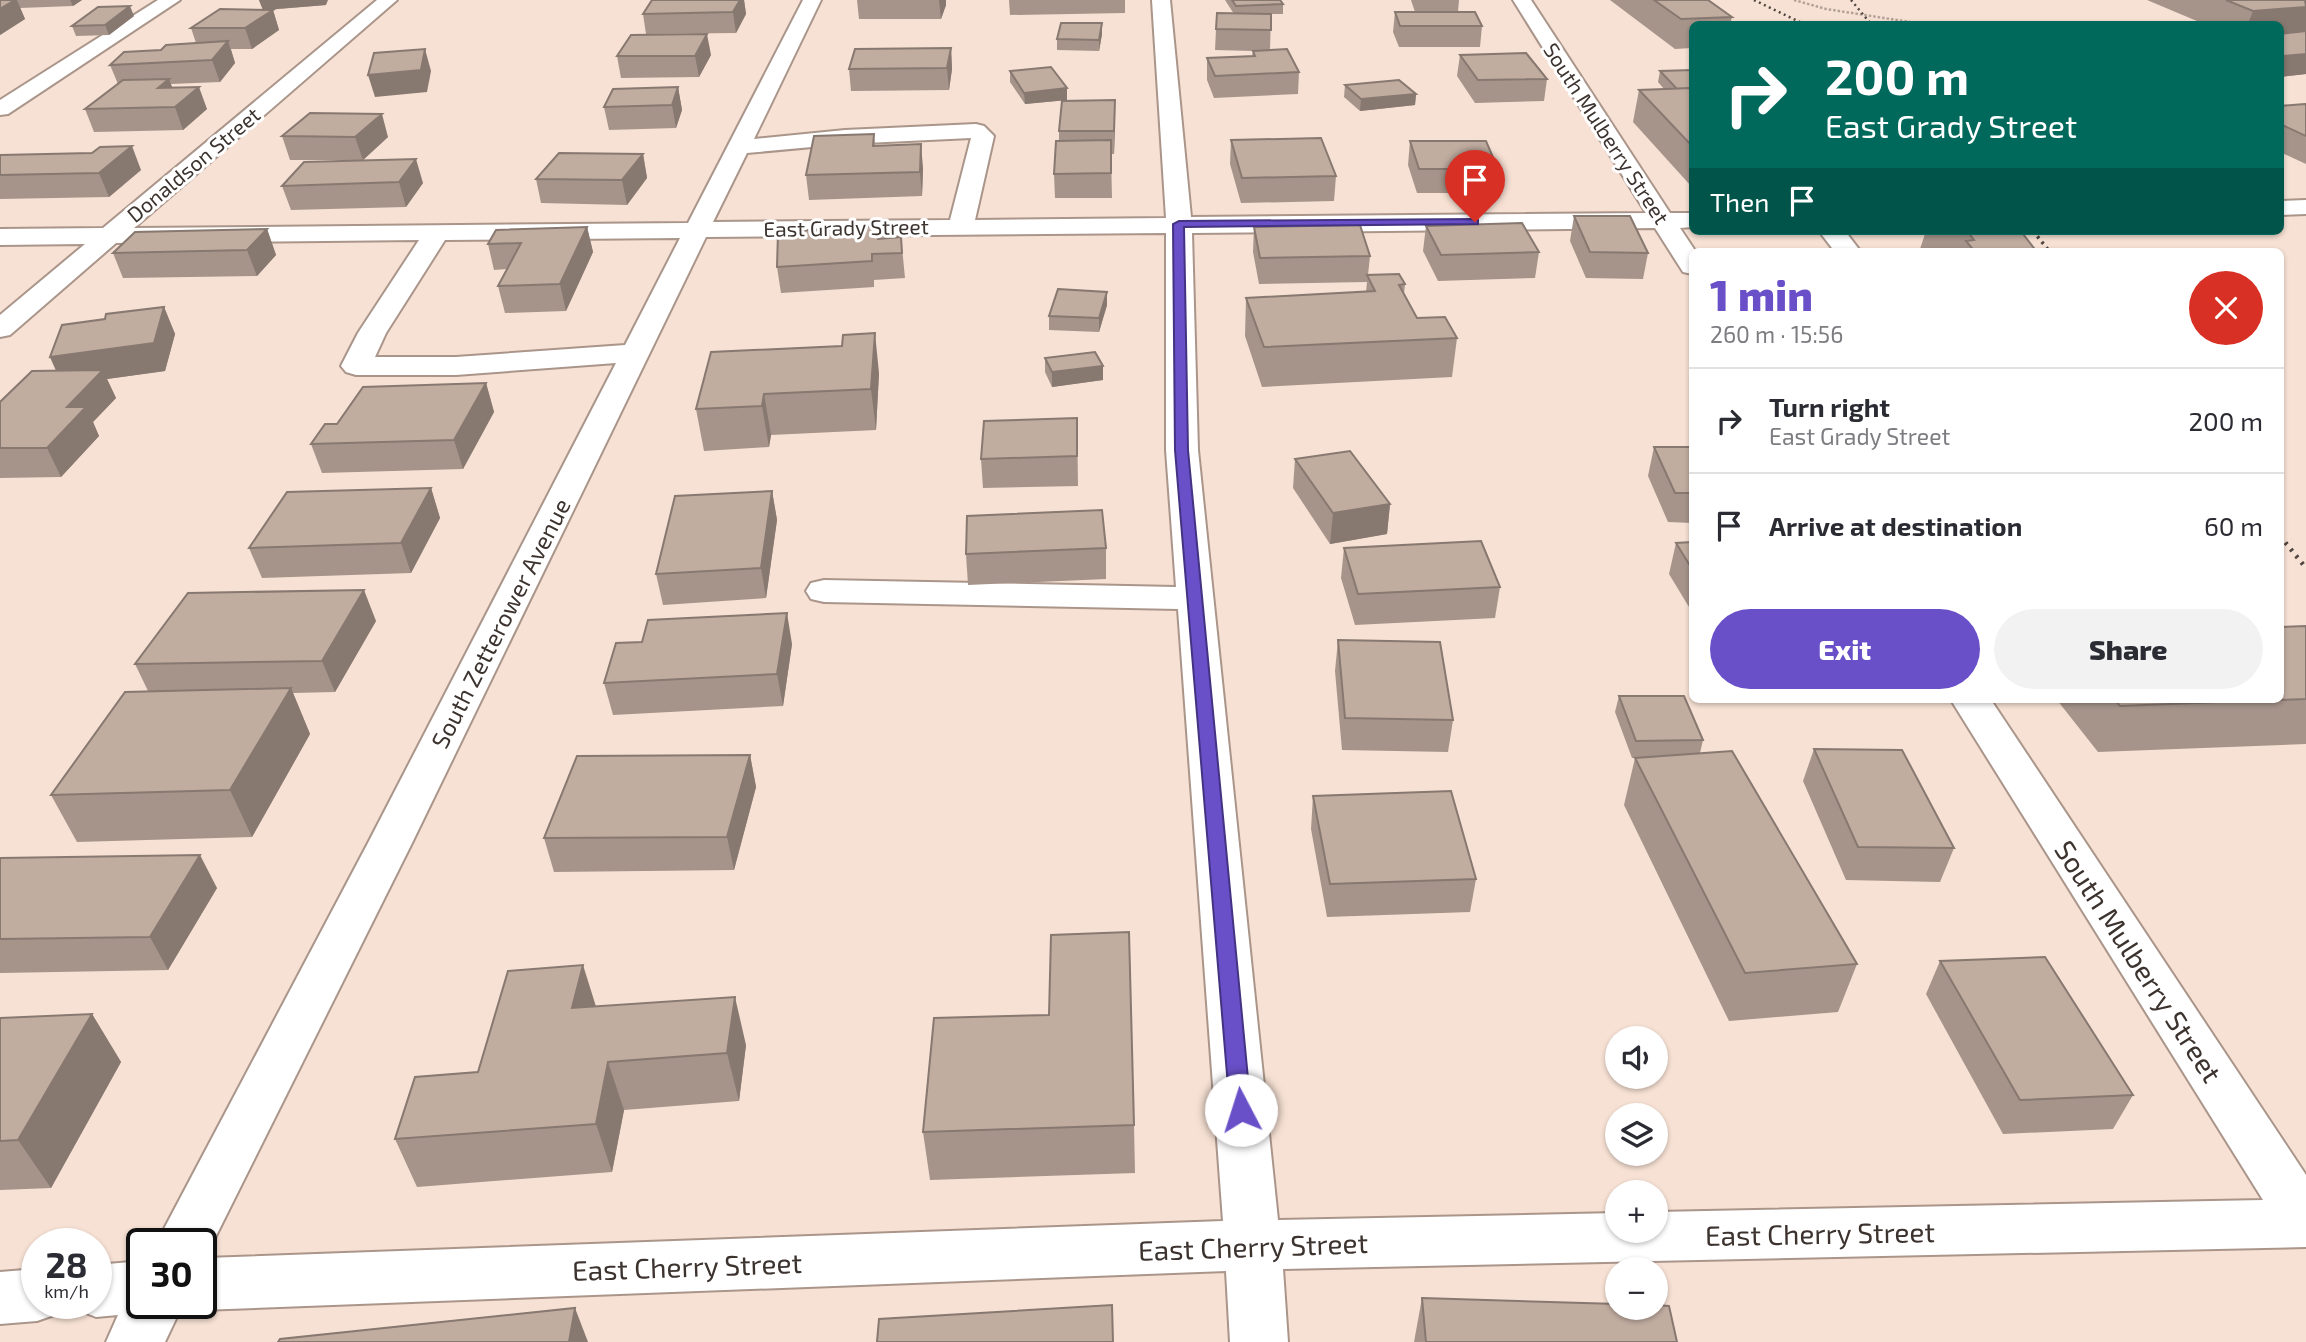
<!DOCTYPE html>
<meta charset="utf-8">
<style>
:root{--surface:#fff;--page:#f2f2f3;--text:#2b2b33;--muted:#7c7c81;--line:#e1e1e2;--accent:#694fc8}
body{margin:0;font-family:"Exo 2",sans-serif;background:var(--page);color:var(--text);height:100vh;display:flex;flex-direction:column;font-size:26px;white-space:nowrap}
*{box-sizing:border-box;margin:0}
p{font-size:23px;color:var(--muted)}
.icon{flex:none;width:38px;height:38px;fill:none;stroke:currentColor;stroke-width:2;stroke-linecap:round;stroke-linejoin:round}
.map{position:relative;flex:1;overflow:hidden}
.side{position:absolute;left:1689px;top:248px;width:595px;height:455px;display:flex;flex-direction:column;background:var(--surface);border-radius:10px;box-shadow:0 2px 5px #0004}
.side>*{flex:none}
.banner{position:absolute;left:1689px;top:21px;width:595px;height:214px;border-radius:10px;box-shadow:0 2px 5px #0004;background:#00695c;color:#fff;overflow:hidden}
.controls{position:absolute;left:1605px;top:1026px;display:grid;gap:14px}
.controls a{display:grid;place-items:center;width:63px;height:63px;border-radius:50%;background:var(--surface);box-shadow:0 2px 5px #0004;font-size:35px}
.speed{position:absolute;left:21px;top:1228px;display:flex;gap:14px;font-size:35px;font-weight:700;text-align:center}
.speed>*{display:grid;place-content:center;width:91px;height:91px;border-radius:50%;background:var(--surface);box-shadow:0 2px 5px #0004;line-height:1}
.speed small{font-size:18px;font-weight:400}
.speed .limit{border:4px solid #111;border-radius:10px;background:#fff;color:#111}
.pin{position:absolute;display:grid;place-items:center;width:60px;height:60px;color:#fff;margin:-72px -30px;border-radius:50% 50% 50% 0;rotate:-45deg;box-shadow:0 0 7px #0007}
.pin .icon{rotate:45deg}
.me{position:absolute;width:77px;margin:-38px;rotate:355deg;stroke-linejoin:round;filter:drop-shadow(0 0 5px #0008)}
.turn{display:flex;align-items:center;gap:24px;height:147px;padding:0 21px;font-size:32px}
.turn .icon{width:91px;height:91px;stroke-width:2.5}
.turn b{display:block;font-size:49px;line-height:60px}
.then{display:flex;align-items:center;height:66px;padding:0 21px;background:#0003;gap:14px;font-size:26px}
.round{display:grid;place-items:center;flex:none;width:74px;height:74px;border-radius:37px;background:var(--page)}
.headline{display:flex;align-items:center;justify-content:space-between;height:119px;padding:0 21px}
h1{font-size:42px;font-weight:800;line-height:52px;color:var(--accent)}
.primary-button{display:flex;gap:14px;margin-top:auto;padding:14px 21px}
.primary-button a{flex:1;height:80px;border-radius:42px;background:var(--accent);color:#fff;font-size:28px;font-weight:800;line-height:80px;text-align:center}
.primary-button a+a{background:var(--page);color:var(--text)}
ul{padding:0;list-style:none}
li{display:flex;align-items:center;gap:21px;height:105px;padding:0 21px;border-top:2px solid var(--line)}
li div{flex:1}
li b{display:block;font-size:26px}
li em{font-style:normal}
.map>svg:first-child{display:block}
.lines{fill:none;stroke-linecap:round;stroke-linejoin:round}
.minor-casing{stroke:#aa958a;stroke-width:4}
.path{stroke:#b4a299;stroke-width:2.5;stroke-dasharray:2.5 2;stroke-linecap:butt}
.minor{fill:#fff;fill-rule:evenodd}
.rail-far2{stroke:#4f4540;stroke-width:2.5;stroke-dasharray:2 3.5;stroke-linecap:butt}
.rail-far1{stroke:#4f4540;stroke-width:3.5;stroke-dasharray:2.5 4.5;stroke-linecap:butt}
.rail{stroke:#4f4540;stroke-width:4.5;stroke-dasharray:2.5 6;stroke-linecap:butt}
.wall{fill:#a6948a}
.shaded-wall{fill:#877870}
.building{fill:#c1aca0;stroke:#877870;stroke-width:2}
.route{fill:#694fc8;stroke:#443382;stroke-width:2}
.labels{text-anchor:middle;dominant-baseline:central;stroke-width:6;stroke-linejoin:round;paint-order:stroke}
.far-street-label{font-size:21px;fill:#3c332f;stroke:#fff}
.street-label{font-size:24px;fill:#3c332f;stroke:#fff}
.near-street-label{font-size:28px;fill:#3c332f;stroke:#fff}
</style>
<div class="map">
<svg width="2306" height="1342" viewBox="0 0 2306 1342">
<rect width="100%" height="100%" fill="#f7e1d4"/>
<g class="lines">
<defs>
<g id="minor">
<polygon points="158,0 180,0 8,114 0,115 0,100"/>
<path d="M377 0H397L134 228 688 223 803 0H821L754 139 845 130 976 124 984 126 994 136 975 220 1166 218 1152 0H1170L1191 217 1646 213 1513 0H1531L1670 213H1692V227L1680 228 1696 252H1692V274L1683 272 1655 228 1192 233 1198 450 1278 1220 1617 1213V1230H1656V1212L2263 1200 1951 700H1991L2306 1175V1247L1283 1269 1288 1342H1230L1226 1271 201 1310 185 1304H201V1244H156L368 843 616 363 456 375H356L346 372 341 366 358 333 419 240 116 243 10 335 0 337V315L85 244 0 245V229L103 228ZM971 138 950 220 713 222 747 153 845 144ZM1166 233V450L1176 587 824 580 811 583 806 591 811 599 824 602 1178 609 1223 1221 205 1258 412 843 706 237ZM680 238 625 345 456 357H375L386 333 445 240Z"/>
<polygon points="2306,200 2306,214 2280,215 2280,201"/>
<polygon points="1819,231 1845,231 1861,252 1835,252"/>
<polygon points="142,1261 142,1304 183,1304 165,1342 106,1342 118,1315 96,1317 76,1309 73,1304 96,1304 96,1265"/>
<polygon points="37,1269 37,1304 62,1304 57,1314 37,1321 0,1324 0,1272"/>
</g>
</defs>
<use href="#minor" class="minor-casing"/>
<polyline class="path" points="1794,0 1826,9 1923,24"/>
<use href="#minor" class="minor"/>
<g class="rail-far2">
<polyline points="1754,0 1804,24"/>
<polyline points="1851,0 1871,24"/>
</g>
<polyline class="rail-far1" points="2033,231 2050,252"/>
<polyline class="rail" points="2280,536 2306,568"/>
</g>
<g class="wall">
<polygon points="0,0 82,0 73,6 20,8 25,19 0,35"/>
<polygon points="259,0 326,5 267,10 273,10 279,30 252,49 231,49 235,63 220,82 171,84 172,87 207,109 183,130 94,132 85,109 118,84 110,65 161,50 196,43 191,28 263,10"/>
<polygon points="652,0 744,0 746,14 736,33 646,34 643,14"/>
<polygon points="857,0 946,0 946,5 941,19 859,19"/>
<polygon points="1009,0 1125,0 1125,13 1010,15"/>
<polygon points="1225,0 1280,0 1283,4 1283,14 1271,14 1270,50 1299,72 1298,94 1214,98 1207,80 1207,58 1252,56 1253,51 1215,50 1216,29 1234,14"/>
<polygon points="1411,0 1459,0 1458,12 1482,26 1480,47 1399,47 1393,32 1395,12 1415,12"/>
<polygon points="1610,0 1708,0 1732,17 1730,24 1692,24 1692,48 1675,49"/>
<polygon points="2147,0 2306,0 2306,74 2280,77 2280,24 2204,24"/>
<polygon points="134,16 109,35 76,36 72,26"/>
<polygon points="1102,34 1099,51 1057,50 1057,39"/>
<polygon points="951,48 952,69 949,90 851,91 849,69"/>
<polygon points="711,55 699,77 621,78 617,56"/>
<polygon points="1460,55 1547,79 1544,101 1475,103 1457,76"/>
<polygon points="1692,70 1692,185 1691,186 1633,122 1639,90 1664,89 1658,82 1660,71"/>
<polygon points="1010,71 1067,88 1067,100 1025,104 1010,82"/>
<polygon points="1345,85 1416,94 1415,105 1360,111 1344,97"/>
<polygon points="678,87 682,110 676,128 609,130 604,107"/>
<polygon points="2306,104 2306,164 2280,152 2280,106"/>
<polygon points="1115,123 1114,154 1111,154 1112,198 1055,198 1054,174 1059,141 1059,131"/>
<polygon points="874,134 875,145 923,168 922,196 809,200 806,175"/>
<polygon points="282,136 388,137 363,160 290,160"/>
<polygon points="1231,140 1336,176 1334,201 1241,203 1230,164"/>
<polygon points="1410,141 1498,169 1494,193 1417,193 1408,165"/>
<polygon points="643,154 647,178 627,205 541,203 536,179"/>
<polygon points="0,155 141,170 109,197 0,199"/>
<polygon points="304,162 423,183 406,207 291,210 282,186"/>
<polygon points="1574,216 1648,253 1643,279 1586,278 1570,241"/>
<polygon points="1426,226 1539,252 1535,278 1438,281 1423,251"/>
<polygon points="587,227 593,252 566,311 505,313 498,286 507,269 494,270 488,244"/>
<polygon points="1254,227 1370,256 1368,275 1405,284 1404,294 1417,318 1457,338 1452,377 1262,387 1245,336 1246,298 1366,292 1367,282 1259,284 1253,252"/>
<polygon points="267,229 276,255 257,276 123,278 113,253 135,232"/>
<polygon points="1926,231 2017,231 2016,233 2037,252 1921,252 1920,249"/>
<polygon points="901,237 905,278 874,280 874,287 781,293 777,267 878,239"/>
<polygon points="1107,292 1107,305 1099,332 1049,330 1049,316"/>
<polygon points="164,307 175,334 165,371 107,379 116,398 93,422 99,436 61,477 0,478 0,402 56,371 50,357 105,319"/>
<polygon points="711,352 879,373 876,430 771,435 769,447 704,451 696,409"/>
<polygon points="1045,358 1103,380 1052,387 1045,372"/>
<polygon points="486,383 494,412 463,469 322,473 311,444 337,424"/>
<polygon points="1077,418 1078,486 983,488 981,459"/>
<polygon points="1654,447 1692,447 1692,523 1668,522 1648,476"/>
<polygon points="1295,459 1390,504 1387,534 1330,544 1293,488"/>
<polygon points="431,488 440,518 411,573 262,578 249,548"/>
<polygon points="772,491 777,520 766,598 663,605 656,574"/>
<polygon points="1692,542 1692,612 1669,574 1676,543"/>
<polygon points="1106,548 1106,579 968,585 966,554"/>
<polygon points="1344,548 1500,587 1495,618 1355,625 1341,578"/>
<polygon points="376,621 335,692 293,693 310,734 252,837 77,842 51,795 148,691 135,664"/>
<polygon points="2306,626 2306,744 2098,752 2057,700 2280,700"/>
<polygon points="1338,640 1453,720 1448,752 1342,750 1335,671"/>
<polygon points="792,644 783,706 613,715 604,683"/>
<polygon points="1619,696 1703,740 1700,753 1857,964 1838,1012 1729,1021 1624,805 1635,758 1636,758 1632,758 1615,712"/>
<polygon points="1814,749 1954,848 1940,882 1846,880 1803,781"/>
<polygon points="750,755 756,787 734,870 554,872 544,838"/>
<polygon points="1313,796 1476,879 1470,912 1327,917 1311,829"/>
<polygon points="0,858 217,888 168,970 0,973"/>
<polygon points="1940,961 2133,1095 2113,1129 2003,1134 1926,994"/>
<polygon points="595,1006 746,1045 739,1101 624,1110 612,1172 417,1187 395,1139 478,1072"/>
<polygon points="92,1014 121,1062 51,1188 0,1190 0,1018"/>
<polygon points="1134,1125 1135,1173 930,1180 923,1132"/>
<polygon points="1422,1298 1677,1342 1414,1342"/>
</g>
<g class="shaded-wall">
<polygon points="15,0 17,0 25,19 0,35 0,9"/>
<polygon points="70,0 82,0 73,6"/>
<polygon points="259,0 328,0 326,5 263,10"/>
<polygon points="740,0 744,0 746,14 736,33 733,12"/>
<polygon points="939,0 946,0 946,5 941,19"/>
<polygon points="130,6 134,16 109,35 105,25"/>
<polygon points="2306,7 2306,36 2280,38 2280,24 2248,24 2253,11"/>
<polygon points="273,10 279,30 252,49 245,28"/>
<polygon points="1102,23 1102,34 1099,51 1099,40"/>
<polygon points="707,34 711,55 699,77 695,56"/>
<polygon points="228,41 235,63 220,82 212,60"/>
<polygon points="951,48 952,69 949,90 947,68"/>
<polygon points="425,49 431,71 427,92 375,97 368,75"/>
<polygon points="2306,54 2306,74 2280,77 2280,62 2283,56"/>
<polygon points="169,79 177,101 158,88"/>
<polygon points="199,87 207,109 183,130 175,107"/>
<polygon points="678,87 682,110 676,128 672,105"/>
<polygon points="1067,88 1067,100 1025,104 1024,93"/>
<polygon points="1416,94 1415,105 1360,111 1361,99"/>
<polygon points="1115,100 1115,123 1114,154 1114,131"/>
<polygon points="382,114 388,137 363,160 355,137"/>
<polygon points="921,144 923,168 922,196 920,172"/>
<polygon points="132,146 141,170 109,197 99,173"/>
<polygon points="643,154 647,178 627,205 622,180"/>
<polygon points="416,159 423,183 406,207 399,182"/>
<polygon points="587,227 593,252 566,311 560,284"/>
<polygon points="267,229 276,255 257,276 247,250"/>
<polygon points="1107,292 1107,305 1099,332 1099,318"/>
<polygon points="164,307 175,334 165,371 107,379 116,398 93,422 99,436 61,477 47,448 67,407 63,385 50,357"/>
<polygon points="875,333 879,373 876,430 871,389"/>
<polygon points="1103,366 1103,380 1052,387 1052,372"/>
<polygon points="486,383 494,412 463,469 454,440"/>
<polygon points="764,394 771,435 769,447 762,406"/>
<polygon points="431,488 440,518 411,573 401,543"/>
<polygon points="772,491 777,520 766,598 761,568"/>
<polygon points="1390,504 1387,534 1330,544 1333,513"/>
<polygon points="364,590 376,621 335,692 322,661"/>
<polygon points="787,613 792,644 783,706 777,674"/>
<polygon points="291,688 310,734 252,837 230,790"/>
<polygon points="750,755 756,787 734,870 727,837"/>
<polygon points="200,855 217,888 168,970 150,937"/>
<polygon points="583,965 598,1013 572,1008"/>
<polygon points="735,997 746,1045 739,1101 727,1053"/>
<polygon points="92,1014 121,1062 51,1188 18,1140"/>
<polygon points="608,1062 624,1110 612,1172 596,1124"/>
<polygon points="575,1308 588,1342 569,1342"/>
</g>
<g class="building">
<polygon points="0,0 15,0 0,9"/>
<polygon points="652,0 740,0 733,12 643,14"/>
<polygon points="1232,0 1280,0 1283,4 1236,6"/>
<polygon points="1654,0 1708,0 1732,17 1681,19"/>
<polygon points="2226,0 2305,0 2306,7 2253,11"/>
<polygon points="130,6 105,25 72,26 98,7"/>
<polygon points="220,9 273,10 245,28 191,28"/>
<polygon points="1395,12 1475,12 1482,26 1400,26"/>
<polygon points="1217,13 1271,14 1271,30 1216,29"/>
<polygon points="1061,23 1102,23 1099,40 1057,39"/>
<polygon points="2306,31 2306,54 2283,56 2280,55 2280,34"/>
<polygon points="707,34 695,56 617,56 631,35"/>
<polygon points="228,41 212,60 110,65 124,52 161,50 166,45"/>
<polygon points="951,48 947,68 849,69 855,49"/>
<polygon points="425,49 421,70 368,75 374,53"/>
<polygon points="1287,49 1299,72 1215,76 1207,58 1255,56 1253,51"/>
<polygon points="1526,53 1547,79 1478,80 1460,55"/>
<polygon points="1051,67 1067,88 1024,93 1010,71"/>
<polygon points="1692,70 1692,88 1677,89 1660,71"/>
<polygon points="169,79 158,88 199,87 175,107 85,109 123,80"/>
<polygon points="1399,80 1416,94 1361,99 1345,85"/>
<polygon points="678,87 672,105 604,107 613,89"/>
<polygon points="1692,88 1692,146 1639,90"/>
<polygon points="1115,100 1114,131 1059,131 1062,101"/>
<polygon points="2305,104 2306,104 2306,136 2280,124 2280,106"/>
<polygon points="310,113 382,114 355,137 282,136"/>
<polygon points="874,134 873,146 921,144 920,172 806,175 814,136"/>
<polygon points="1321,138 1336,176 1242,178 1231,140"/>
<polygon points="1111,140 1111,173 1054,174 1056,141"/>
<polygon points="1410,141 1486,141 1498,169 1419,169"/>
<polygon points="132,146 99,173 0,175 0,155 92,153 100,147"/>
<polygon points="559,153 643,154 622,180 536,179"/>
<polygon points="416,159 399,182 282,186 304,162"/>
<polygon points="1574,216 1630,216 1648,253 1590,252"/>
<polygon points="1522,223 1539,252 1441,255 1426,226"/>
<polygon points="1360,225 1370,256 1260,258 1254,227"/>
<polygon points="877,226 878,239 901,237 902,253 872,254 872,261 777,267 778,232"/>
<polygon points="587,227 560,284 498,286 521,243 488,244 496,230"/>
<polygon points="267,229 247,250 113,253 135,232"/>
<polygon points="1968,232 2023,234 2037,252 1975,252 1966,241 1974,240"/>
<polygon points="1399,274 1405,284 1399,285 1417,318 1445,317 1457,338 1264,347 1246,298 1375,291 1367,275"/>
<polygon points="1058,289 1107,292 1099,318 1049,316"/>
<polygon points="164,307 154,343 50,357 62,325 105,319 106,314"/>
<polygon points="875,333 871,389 764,394 762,406 696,409 711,352 842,346 843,335"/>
<polygon points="1095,352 1103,366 1052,372 1045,358"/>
<polygon points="103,370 67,407 86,407 47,448 0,448 0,402 32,371"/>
<polygon points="486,383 454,440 311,444 325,424 337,424 363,387"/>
<polygon points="1077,418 1077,456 981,459 984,421"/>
<polygon points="1654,447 1692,447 1692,493 1675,493"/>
<polygon points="1350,451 1390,504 1333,513 1295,459"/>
<polygon points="431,488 401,543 249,548 287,492"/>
<polygon points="772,491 761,568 656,574 675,496"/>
<polygon points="1102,510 1106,548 966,554 967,516"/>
<polygon points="1481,541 1500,587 1358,594 1344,548"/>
<polygon points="1692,542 1692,569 1676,543"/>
<polygon points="364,590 322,661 135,664 188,593"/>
<polygon points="787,613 777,674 604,683 616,643 642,642 648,620"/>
<polygon points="2306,626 2306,699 2280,700 2280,627"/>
<polygon points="1338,640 1440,642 1453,720 1345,718"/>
<polygon points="291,688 230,790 51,795 125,692"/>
<polygon points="1619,696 1684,696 1703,740 1636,741"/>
<polygon points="2115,700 2270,700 2120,706"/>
<polygon points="1814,749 1902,750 1954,848 1858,847"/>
<polygon points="1732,751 1857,964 1745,973 1635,758"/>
<polygon points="750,755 727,837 544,838 577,756"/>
<polygon points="1451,791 1476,879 1330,884 1313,796"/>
<polygon points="200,855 150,937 0,939 0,858"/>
<polygon points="1129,932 1134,1125 923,1132 934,1018 1049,1015 1051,935"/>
<polygon points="2045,957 2133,1095 2020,1100 1940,961"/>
<polygon points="583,965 572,1008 735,997 727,1053 608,1062 596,1124 395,1139 415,1077 478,1072 508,971"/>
<polygon points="92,1014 18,1140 0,1141 0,1018"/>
<polygon points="1422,1298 1617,1304 1617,1307 1656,1307 1656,1305 1669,1306 1677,1342 1426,1342"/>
<polygon points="1112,1305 1113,1342 877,1342 879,1319"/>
<polygon points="575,1308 569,1342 278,1342 280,1339"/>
</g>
<polygon class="route" points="1475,219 1478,220 1478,224 1184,227 1188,450 1251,1110 1248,1116 1241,1119 1233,1116 1230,1110 1175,450 1173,224 1179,221"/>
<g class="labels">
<g class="far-street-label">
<text transform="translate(1607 133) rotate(57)">South Mulberry Street</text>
<text transform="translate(193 164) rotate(-40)">Donaldson Street</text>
<text transform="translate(846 227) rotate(-1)">East Grady Street</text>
</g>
<g class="street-label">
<text transform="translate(500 623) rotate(-63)">South Zetterower Avenue</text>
</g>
<g class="near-street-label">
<text transform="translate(2139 961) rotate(57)">South Mulberry Street</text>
<text transform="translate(1820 1233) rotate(-1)">East Cherry Street</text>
<text transform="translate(1253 1246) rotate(-2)">East Cherry Street</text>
<text transform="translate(687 1266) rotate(-2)">East Cherry Street</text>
</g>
</g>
</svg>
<div class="controls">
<a><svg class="icon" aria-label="sound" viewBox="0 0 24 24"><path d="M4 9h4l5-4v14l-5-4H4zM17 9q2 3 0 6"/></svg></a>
<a><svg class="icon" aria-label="layers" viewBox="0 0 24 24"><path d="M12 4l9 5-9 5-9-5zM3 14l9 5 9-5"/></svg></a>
<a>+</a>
<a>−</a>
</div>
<div class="speed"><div>28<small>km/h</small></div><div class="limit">30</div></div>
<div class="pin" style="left:1475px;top:222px;background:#d93025"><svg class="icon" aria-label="arrive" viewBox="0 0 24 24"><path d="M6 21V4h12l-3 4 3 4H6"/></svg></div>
<svg class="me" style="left:1241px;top:1110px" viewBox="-20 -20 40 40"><circle r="19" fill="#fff"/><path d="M0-13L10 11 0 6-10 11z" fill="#694fc8"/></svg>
<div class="banner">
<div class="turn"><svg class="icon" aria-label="right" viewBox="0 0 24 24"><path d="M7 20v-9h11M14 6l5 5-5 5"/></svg><div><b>200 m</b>East Grady Street</div></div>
<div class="then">Then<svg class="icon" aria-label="arrive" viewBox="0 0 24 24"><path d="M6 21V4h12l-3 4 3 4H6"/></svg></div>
</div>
<section class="side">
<div class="headline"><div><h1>1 min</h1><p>260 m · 15:56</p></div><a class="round" style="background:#d93025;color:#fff"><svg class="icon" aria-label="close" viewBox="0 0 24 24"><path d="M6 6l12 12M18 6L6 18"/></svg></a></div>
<ul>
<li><svg class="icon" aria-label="right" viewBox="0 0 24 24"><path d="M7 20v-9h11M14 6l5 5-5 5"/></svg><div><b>Turn right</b><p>East Grady Street</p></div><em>200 m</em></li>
<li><svg class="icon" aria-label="arrive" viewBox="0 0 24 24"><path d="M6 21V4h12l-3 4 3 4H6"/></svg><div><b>Arrive at destination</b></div><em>60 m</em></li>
</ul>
<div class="primary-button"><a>Exit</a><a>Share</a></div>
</section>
</div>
